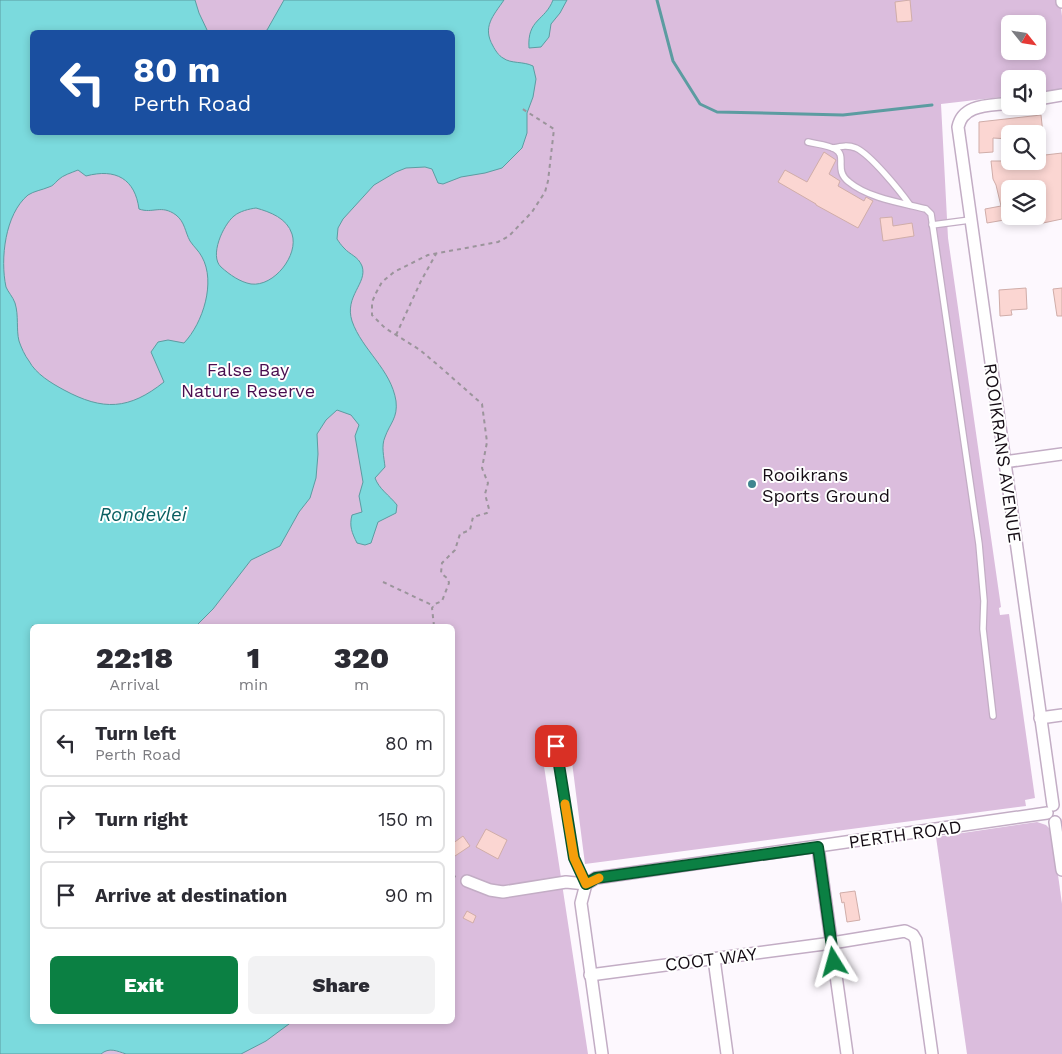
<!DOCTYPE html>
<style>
:root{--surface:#fff;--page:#f2f2f3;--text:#2b2b33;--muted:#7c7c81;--line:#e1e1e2;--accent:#0b8043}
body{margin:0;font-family:"Work Sans",sans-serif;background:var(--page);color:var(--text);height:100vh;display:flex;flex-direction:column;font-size:19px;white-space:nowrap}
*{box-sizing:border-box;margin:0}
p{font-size:16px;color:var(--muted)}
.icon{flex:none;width:28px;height:28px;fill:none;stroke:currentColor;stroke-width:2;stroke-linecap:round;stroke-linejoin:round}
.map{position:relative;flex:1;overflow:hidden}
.sheet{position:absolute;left:30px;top:624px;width:425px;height:400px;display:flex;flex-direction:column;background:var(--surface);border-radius:8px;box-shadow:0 2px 8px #0003}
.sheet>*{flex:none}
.hud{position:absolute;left:30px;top:30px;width:425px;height:105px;border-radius:8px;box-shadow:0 2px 8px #0003;background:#1a4fa0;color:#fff;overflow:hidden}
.needle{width:32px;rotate:120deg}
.controls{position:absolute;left:1001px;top:15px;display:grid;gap:10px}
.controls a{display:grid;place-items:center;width:45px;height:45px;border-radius:8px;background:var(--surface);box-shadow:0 2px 8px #0003;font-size:25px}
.pin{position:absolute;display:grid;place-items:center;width:42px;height:42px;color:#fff;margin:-21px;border-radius:10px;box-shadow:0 2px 8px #0006}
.me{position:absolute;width:55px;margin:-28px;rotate:352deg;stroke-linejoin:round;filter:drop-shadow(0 0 4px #0008)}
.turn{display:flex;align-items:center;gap:18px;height:105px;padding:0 20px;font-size:22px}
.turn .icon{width:65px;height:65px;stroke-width:2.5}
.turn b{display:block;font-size:35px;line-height:42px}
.eta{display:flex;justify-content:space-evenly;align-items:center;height:85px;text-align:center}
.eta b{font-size:30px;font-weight:800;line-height:35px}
.cta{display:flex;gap:10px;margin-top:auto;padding:10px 20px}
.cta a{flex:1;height:58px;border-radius:8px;background:var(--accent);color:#fff;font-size:20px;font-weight:800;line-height:58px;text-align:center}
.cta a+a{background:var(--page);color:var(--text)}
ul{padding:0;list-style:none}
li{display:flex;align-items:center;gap:15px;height:68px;margin:0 10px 8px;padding:0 10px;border:2px solid var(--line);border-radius:8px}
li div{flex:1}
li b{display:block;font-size:19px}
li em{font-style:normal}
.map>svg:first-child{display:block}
.green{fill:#dbbddd;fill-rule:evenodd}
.water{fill:#7bdadd;stroke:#5c9ca1;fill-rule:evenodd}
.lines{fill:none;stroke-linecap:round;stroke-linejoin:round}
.stream{stroke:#5c9ca1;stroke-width:3}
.building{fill:#fbd6d2;stroke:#d0ada9}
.service-casing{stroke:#c3adc5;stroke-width:8}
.minor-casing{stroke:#c3adc5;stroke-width:14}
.path{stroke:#9b949b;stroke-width:2;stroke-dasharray:4 4;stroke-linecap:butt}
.service{stroke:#fff;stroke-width:5.5}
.minor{stroke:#fff;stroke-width:11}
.route-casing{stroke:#07532c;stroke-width:12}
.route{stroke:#0b8043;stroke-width:9}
.slow{stroke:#f59e0b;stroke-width:9}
.poi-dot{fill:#3f868f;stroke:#fff;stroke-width:2}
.labels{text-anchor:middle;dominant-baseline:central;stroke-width:4;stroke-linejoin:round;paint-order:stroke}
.park-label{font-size:18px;fill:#490e4f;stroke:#fff}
.street-label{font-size:18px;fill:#150d15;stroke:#fff}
.poi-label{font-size:18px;fill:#150d15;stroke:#fff;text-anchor:start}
.water-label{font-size:19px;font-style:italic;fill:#0a5f61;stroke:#fff}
</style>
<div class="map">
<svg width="1062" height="1054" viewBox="0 0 1062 1054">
<rect width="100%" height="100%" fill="#fdf8fe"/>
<g class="green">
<path d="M0 0H1060L1062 16V90L1038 93V79H1010V96L941 104 948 238 1001 607 999 608 1000 615 1009 614 1035 798 1025 800 1026 806 585 864 568 731 540 740 588 1054H0ZM1010 24H1038V51H1010ZM32 32H452V132H32ZM32 626H452V1021H32Z"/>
<polygon points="1037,822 1046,825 1052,831 1062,904 1062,1054 967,1054 936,837"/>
</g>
<g class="water">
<path d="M0 0H195L199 13 208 32H32V132H452V32H264L267 30 284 0H504C493 16 482 27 493 46 495 50 499 56 503 58 511 64 523 61 533 66L536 79 533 97 527 113V133L522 148 502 168 485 173 461 177 443 184 438 183 432 169 425 167 406 168 396 172 374 185 343 219 338 228 337 239C339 242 341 245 344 248 350 255 358 256 362 266 368 283 344 296 352 321 362 350 391 369 396 401 398 418 390 423 385 437 381 446 384 457 385 467L375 478C379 489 389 495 397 505L396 513 378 522 371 543 365 545 357 543C352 533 349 526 352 515L362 512 359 496 363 482 355 436 359 425 351 415 337 410 326 420 317 434 318 454 316 478 310 498 299 512 280 546 251 560 213 609 196 626H32V1021H293L266 1041 241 1054H126C117 1051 109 1047 101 1054H0ZM78 170 86 176C116 168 135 179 139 209 153 214 161 204 176 215 185 222 185 232 190 241 194 247 199 251 202 257 216 282 203 323 184 343L168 340 158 342 151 352 164 382C129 410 103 411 64 390 51 383 36 374 29 361 25 356 21 347 19 341 16 329 19 316 15 303 13 297 8 292 6 287 0 259 5 214 28 195 34 191 42 190 49 187 53 186 55 183 58 180 63 175 71 173 78 170ZM256 208C270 212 287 218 292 234 299 255 274 287 251 284 240 282 230 275 221 267 209 256 223 225 234 216 240 211 249 209 256 208Z"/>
<path d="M553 0H567L560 13 551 24 549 37 541 47 529 48C527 19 545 21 553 0Z"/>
</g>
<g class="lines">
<polyline class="stream" points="657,0 673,61 700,104 717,112 843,115 932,105"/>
</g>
<g class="building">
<polygon points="910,0 912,21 897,22 895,2"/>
<polygon points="1041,115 1043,134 1010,134 1010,139 993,138 993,152 979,153 979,122"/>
<polygon points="1038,137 1043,137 1045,155 1062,153 1062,219 1043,223 1040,205 1038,205 1038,189 1010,189 1010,219 987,223 985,209 1001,206 996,185 993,179 991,161 1038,161"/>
<polygon points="824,152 836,160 829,174 840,181 838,186 864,201 866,197 873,201 858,228 816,205 816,204 778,182 785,170 807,182"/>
<polygon points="892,217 893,226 912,223 914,236 883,241 880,218"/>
<polygon points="1026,288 1027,309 1011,310 1012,315 1000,316 999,290"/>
<polygon points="1062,288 1062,316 1057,316 1053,289"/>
<polygon points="486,829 507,840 498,859 476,847"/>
<polygon points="463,836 470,846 452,858 452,844"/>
<polygon points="855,891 860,920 847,922 844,902 842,903 840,893"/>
<polygon points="467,911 476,916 473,923 463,918"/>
</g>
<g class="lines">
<defs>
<g id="service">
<path d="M808 142C816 144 828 145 835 149 848 156 833 170 849 182 868 198 902 203 926 209L931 214 979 544 984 601 983 629 993 716"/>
<path d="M833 148C842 146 848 145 856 148 871 155 900 191 910 205"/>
<polyline points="932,225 970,220"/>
<polyline points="556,746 574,858 586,884"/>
</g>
<g id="minor">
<polyline points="1062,0 1062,2"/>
<polyline points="1038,99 1062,95"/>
<path d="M1010 103C991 106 963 103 958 127L1053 805"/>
<polyline points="1004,462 1062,454"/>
<polyline points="1040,718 1062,715"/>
<polyline points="1055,822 1062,870"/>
<polyline points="818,847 847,1054"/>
<polyline points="467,881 490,890 503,892 566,882 586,884"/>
<polyline points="586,884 596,878 1047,813"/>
<polyline points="586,884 581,903 602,1054"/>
<polyline points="714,959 727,1054"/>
<polyline points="590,975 832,943 905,931 913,935 916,940 932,1054"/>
</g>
</defs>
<use href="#service" class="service-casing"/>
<use href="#minor" class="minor-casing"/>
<g class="path">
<polyline points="396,335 421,281 436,254"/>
<polyline points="383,582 434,606"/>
<polyline points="434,626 432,608 435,604 442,601 449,583 448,579 441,573 442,563 455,550 460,534 470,530 473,517 487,513 489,509 485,494 488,483 482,468 487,442 482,404 439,366 420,350 385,328 372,315 372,302 376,293 382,282 394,272 428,255 498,242 509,236 532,212 545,192 548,181 554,129 521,108"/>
<polyline points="452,875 458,878"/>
</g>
<use href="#service" class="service"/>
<use href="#minor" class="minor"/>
</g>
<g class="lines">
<defs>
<polyline id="route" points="556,746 574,858 586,884 596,878 818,847 834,962"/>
</defs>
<use href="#route" class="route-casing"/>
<use href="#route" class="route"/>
<polyline class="slow" points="565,804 574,858 586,884 599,878"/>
</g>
<circle class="poi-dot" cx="752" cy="484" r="5"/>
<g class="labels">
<g class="park-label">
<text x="248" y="369">False Bay<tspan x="248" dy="21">Nature Reserve</tspan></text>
</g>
<g class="street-label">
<text transform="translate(1003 453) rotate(82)">ROOIKRANS AVENUE</text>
<text transform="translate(905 834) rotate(-8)">PERTH ROAD</text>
<text transform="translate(711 959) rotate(-7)">COOT WAY</text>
</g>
<g class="poi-label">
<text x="762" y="474">Rooikrans<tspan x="762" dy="21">Sports Ground</tspan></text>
</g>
<g class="water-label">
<text x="143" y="514">Rondevlei</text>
</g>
</g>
</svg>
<div class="controls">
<a><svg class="needle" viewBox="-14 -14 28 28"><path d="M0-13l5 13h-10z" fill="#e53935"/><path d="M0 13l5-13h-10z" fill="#7c7c81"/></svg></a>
<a><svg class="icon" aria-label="sound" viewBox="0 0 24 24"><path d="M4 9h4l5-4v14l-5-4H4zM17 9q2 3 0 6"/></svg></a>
<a><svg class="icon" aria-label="search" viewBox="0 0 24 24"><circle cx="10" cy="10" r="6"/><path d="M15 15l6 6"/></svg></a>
<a><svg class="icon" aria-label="layers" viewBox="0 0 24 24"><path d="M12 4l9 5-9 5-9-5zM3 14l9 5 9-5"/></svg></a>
</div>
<div class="pin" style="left:556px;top:746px;background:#d93025"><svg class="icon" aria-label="arrive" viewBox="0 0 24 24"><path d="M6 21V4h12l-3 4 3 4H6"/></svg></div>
<svg class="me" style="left:834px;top:962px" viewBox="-20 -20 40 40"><path d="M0-17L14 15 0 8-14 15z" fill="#0b8043" stroke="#fff" stroke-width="4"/></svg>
<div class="hud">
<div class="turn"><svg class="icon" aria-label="left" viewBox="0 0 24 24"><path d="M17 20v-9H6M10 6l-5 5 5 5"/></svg><div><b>80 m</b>Perth Road</div></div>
</div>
<section class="sheet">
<div class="eta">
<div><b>22:18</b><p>Arrival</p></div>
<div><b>1</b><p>min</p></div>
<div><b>320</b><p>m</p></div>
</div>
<ul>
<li><svg class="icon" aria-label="left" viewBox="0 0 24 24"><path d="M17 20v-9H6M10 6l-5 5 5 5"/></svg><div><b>Turn left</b><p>Perth Road</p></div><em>80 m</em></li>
<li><svg class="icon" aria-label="right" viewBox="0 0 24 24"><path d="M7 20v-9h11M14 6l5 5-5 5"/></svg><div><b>Turn right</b></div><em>150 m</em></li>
<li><svg class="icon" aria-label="arrive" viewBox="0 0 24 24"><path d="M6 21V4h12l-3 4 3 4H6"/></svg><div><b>Arrive at destination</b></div><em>90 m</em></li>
</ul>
<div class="cta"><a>Exit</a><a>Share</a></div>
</section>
</div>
